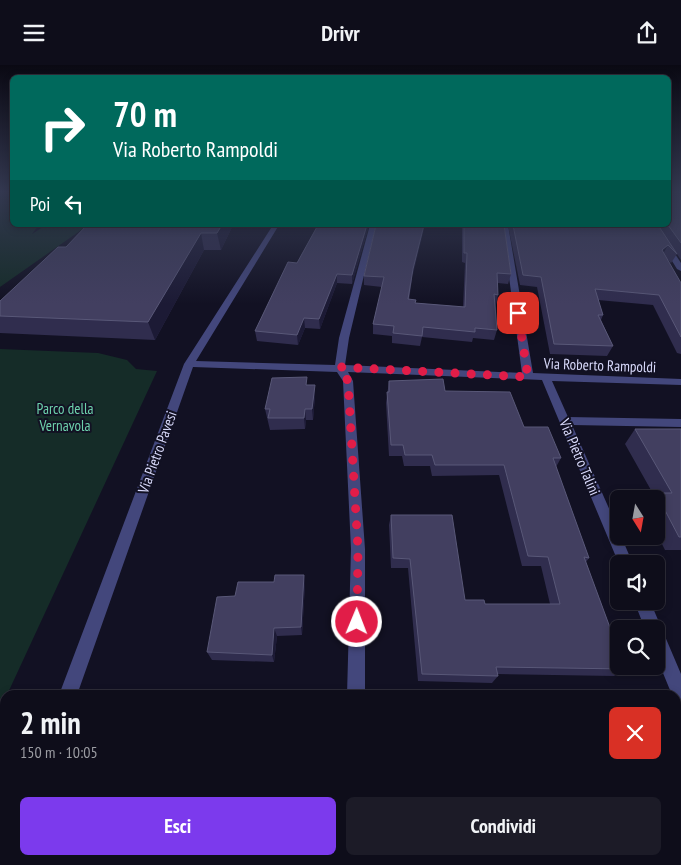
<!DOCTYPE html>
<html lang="it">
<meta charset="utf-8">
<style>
:root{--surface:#0e0d1a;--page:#1c1b27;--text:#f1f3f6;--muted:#9b9ca2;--line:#2e2d39;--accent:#7c3aed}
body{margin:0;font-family:"PT Sans Narrow",sans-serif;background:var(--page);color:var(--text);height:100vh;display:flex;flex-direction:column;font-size:19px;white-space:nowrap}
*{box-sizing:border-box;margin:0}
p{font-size:16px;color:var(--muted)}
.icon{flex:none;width:28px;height:28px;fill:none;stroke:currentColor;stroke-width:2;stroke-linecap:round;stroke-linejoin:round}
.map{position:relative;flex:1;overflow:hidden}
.panel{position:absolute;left:0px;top:625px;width:681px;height:175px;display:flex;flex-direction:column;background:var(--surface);border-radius:15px 15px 0 0;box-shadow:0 2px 8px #0003,0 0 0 1px var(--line)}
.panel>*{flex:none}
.banner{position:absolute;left:10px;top:10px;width:661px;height:152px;border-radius:8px;box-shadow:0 2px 8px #0003,0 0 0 1px var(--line);background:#00695c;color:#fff;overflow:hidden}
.needle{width:32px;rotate:169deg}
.fabs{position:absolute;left:610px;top:425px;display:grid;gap:10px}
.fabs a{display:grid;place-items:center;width:55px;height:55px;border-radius:8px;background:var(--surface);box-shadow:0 2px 8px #0003,0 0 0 1px var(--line);font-size:25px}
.pin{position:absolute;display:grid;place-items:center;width:42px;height:42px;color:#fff;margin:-21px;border-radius:10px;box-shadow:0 2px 8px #0006}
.me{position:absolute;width:55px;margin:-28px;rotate:1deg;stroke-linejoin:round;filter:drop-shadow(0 0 4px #0008)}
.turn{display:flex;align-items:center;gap:18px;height:105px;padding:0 20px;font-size:22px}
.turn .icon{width:65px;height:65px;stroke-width:2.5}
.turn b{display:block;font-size:35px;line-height:42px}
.then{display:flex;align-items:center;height:48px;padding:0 20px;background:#0003;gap:10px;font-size:19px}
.round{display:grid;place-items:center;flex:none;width:52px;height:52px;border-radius:8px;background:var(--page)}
.headline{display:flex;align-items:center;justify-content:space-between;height:85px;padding:0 20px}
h1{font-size:30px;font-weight:700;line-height:38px}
.primary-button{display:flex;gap:10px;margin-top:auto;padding:10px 20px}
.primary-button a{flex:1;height:58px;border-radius:8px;background:var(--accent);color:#fff;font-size:20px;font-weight:700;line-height:58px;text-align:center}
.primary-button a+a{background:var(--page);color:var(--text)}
header{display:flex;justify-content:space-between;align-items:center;height:65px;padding:0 20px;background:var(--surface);font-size:22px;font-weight:700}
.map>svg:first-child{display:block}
.green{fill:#152c28}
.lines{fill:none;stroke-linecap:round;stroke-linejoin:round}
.minor{fill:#43477c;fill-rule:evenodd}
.wall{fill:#302d4e}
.shaded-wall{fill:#1c1a35}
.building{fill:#423f60;stroke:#595878}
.route{stroke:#e11d48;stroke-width:9;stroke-dasharray:0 16.2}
.labels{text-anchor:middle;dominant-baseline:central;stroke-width:4;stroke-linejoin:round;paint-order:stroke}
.street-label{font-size:15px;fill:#d8d9fa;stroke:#121123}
.park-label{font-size:15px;fill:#6dd1ac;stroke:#121123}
</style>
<header><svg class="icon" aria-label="menu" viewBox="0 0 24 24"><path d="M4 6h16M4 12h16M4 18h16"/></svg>Drivr<svg class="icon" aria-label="share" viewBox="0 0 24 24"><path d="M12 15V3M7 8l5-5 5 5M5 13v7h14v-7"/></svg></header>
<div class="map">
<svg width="681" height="800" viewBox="0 0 681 800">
<rect width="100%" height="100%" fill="#121123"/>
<g class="green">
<polygon points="0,127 12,127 12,160 39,160 32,169 46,160 98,160 84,163 0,222"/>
<polygon points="0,284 98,288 127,295 136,304 157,306 0,645"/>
</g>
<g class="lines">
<g class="minor">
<polygon points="273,160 279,160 196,296 335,300 339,273 370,160 376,160 349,273 345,300 522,308 502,160 508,160 533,308 681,314 681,320 552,316 568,352 681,354 681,362 572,360 619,466 619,471 621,471 633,499 619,499 542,315 348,307 353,316 365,484 365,630 347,630 351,484 343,316 337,307 193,302 77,630 59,630 184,299"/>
<polygon points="650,160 656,160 681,198 681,206 677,204"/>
<polygon points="634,536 650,536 681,609 681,638 676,636 676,630 672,630 656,591 656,564 645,564"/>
<polygon points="5,785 5,795 18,795 17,800 0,800 0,787"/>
<rect x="342" y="795" width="22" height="5"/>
</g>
</g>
<g class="wall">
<polygon points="681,127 681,195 670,179 677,189 671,198 667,194 681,218 681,289 677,288 653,240 598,235 603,250 601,255 613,281 607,291 550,289 537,222 520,220 508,160 669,160"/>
<polygon points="87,160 233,160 221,185 204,185 155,275 0,268 0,236 66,182"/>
<polygon points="369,160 352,219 337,218 320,264 305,263 298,280 257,276 255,266 297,198"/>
<polygon points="462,160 504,160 511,209 508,219 498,218 498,230 496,240 497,265 494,275 473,273 472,277 422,272 420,281 392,278 392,271 373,269 373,259 382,222 364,220 364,211 412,214 409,235 415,238 463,242 465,198 462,197"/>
<polygon points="389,316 445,326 524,362 561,393 556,402 589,493 586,497 625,604 614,611 497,609 498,611 492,618 418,616 408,503 391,503 389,460 391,450 465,535 485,539 550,539 541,501 522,501 499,410 432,411 430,401 404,401 402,391 389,391 386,338"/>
<polygon points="308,320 315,331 313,355 306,355 305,364 270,365 265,344"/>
<polygon points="635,364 681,364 681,485 665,485 656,467 656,434 625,379"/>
<polygon points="305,519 302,570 277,571 274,597 212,595 207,587 235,531"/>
</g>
<g class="shaded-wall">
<polygon points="222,160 233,160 221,185 217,168"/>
<polygon points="367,160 369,160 352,219 352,210"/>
<polygon points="424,160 425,160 412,214 413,204"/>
<polygon points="201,168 204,185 155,275 148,257"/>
<polygon points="668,180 663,189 662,185"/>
<polygon points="337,209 337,218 320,264 319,254"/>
<polygon points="304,253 305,263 298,280 297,270"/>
<polygon points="315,320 315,331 313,355 312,344"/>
<polygon points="305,344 306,355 305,364 304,353"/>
<polygon points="304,510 305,519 302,570 301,562"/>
<polygon points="274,563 277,571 274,597 272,590"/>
<rect x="262" y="795" width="5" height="5"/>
</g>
<g class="building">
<polygon points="669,127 681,127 681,178 668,160"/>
<polygon points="87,160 222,160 217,168 201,168 148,257 0,251 0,236 58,182 66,182"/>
<polygon points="318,160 367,160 352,210 337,209 319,254 304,253 297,270 255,266 288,197 297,198"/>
<polygon points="376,160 424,160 413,204 408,234 416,235 415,238 465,242 467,188 464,188 464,160 504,160 511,209 497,208 498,230 494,229 497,265 475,263 475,267 423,262 422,271 393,268 394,261 373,259 384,212 364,211"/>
<polygon points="513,160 658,160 677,189 668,180 662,185 681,218 681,272 659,230 595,224 603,250 598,250 613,281 554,279 541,212 523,210"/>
<polygon points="307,312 306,320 315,320 312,344 305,344 304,353 268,353 270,344 265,344 272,313"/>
<polygon points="443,314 445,326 510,327 524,362 548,362 561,393 553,393 589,493 584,492 619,587 619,601 624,601 625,604 496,602 498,611 422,609 410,494 393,493 391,450 452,450 465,535 484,535 485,539 560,539 548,492 528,491 504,400 435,400 432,390 405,390 403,380 391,380 387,327 389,327 389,316"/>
<polygon points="635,364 681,364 681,472 679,472 658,432 664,432 662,428 672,428"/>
<polygon points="275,510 304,510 301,562 274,563 272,590 207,587 217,532 235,531 238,517 274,517"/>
<polygon points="676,741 681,754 681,759 676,759"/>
<polygon points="176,795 262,795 262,800 175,800"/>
<polygon points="458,795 536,795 537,800 458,797"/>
</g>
<linearGradient id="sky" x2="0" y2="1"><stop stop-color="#0a0913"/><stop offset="0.53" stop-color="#333850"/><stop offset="1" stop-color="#333850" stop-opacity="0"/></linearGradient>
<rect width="681" height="239" fill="url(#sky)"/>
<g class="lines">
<polyline class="route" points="357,557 358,484 348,316 340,302 528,312 518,248"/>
</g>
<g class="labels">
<g class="street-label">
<text transform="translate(600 300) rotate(2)">Via Roberto Rampoldi</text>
<text transform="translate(157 387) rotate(-70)">Via Pietro Pavesi</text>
<text transform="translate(580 392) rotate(67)">Via Pietro Talini</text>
</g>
<g class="park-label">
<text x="65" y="343">Parco della<tspan x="65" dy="17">Vernavola</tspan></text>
</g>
</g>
</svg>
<div class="fabs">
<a><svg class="needle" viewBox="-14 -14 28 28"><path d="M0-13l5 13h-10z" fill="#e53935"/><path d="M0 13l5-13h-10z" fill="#9b9ca2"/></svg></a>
<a><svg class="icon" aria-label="sound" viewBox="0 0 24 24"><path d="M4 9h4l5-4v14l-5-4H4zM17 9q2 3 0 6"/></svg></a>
<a><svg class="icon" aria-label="search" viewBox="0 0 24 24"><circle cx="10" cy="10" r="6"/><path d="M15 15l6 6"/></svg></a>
</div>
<div class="pin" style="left:518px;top:248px;background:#d93025"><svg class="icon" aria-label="arrive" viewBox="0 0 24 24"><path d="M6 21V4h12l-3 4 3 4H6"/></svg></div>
<svg class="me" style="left:357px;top:557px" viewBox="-20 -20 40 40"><circle r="17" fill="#e11d48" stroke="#fff" stroke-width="3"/><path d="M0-11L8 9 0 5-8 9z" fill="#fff"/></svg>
<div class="banner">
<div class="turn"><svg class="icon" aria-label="right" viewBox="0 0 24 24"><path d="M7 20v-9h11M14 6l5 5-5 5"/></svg><div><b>70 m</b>Via Roberto Rampoldi</div></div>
<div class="then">Poi<svg class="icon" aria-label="left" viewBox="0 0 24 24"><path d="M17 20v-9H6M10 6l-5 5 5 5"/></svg></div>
</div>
<section class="panel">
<div class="headline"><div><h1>2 min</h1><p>150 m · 10:05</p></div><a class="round" style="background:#d93025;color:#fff"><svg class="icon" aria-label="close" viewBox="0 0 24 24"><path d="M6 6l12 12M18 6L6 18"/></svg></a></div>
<div class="primary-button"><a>Esci</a><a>Condividi</a></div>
</section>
</div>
